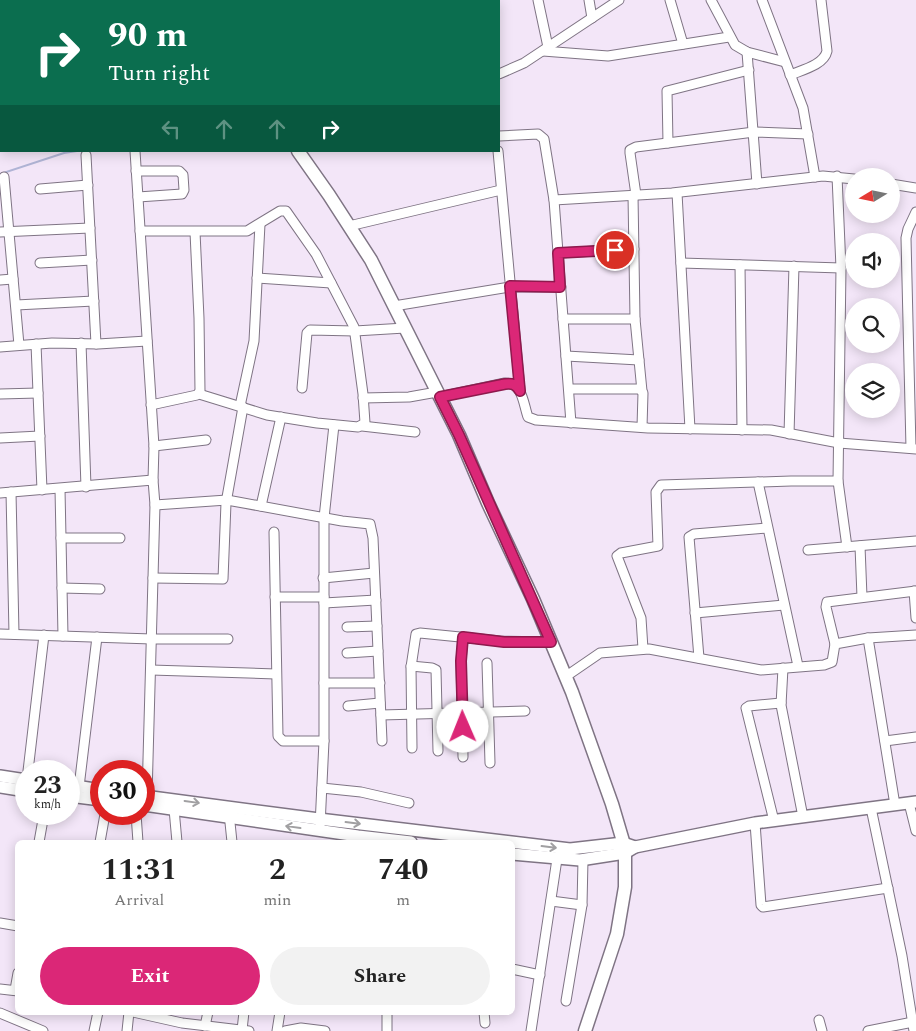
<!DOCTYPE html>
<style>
:root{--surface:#fff;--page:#f2f2f2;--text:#222;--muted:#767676;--accent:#db2777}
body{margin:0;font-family:Spectral,serif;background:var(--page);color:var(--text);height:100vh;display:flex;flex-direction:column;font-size:19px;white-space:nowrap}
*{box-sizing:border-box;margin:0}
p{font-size:16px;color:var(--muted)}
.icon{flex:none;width:28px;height:28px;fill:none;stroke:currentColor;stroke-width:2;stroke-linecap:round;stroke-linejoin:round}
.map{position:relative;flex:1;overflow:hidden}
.panel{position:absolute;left:15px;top:840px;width:500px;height:175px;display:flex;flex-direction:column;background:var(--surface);border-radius:8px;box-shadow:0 2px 12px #0003}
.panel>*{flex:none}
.guide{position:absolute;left:0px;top:0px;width:500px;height:152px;box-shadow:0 2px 12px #0003;background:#0b6e4f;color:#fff;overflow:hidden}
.needle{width:32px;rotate:260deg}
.controls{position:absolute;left:845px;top:168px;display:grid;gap:10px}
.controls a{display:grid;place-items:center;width:55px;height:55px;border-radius:50%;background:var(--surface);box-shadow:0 2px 12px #0003;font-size:25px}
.speed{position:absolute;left:15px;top:760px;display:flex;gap:10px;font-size:25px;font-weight:700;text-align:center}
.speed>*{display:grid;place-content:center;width:65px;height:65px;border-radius:50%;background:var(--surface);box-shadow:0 2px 12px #0003;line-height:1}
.speed small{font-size:12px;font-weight:400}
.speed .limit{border:8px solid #d22;background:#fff;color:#111}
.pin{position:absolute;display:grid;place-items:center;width:42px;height:42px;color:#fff;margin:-21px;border:2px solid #fff;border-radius:50%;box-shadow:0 1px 5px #0007}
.me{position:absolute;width:55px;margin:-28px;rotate:359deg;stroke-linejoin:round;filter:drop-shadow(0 0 4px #0008)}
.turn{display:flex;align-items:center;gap:18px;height:105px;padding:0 25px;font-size:22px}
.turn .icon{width:65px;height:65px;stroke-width:2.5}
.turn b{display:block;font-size:35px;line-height:42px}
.lanes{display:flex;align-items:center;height:48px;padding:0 25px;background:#0003;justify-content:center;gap:25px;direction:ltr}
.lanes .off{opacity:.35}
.eta{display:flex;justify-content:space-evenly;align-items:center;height:85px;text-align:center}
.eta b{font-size:30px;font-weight:700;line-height:35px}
.primary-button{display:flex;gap:10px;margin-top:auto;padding:10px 25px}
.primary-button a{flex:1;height:58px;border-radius:30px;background:var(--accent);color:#fff;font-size:20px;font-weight:700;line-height:58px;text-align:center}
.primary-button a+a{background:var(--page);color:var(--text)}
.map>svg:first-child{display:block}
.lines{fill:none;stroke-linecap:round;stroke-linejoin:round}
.stream{stroke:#b0b4d5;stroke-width:2}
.minor-casing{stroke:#7f7484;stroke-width:11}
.major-casing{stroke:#7f7484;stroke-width:14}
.highway-casing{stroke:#7f7484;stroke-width:15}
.minor{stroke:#fff;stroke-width:9}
.major{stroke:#fff;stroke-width:11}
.highway{stroke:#fff;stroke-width:12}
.oneway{stroke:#a1a0a2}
.route-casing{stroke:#8e194d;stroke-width:12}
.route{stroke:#db2777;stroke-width:9}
</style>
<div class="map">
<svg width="916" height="1031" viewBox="0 0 916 1031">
<rect width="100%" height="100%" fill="#f3e6f8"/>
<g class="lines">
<polyline class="stream" points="0,174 64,153 77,151"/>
<defs>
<g id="minor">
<polyline points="10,0 10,1"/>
<polyline points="51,0 51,1"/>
<polyline points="358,0 358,1"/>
<polyline points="396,0 396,1"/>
<polyline points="485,0 485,1"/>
<polyline points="538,0 548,47"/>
<polyline points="589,0 592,18"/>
<polyline points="670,0 683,44"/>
<polyline points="711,0 735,45 747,52 785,62"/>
<polyline points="762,0 803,108 815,177"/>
<polyline points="0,22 1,22"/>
<polyline points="543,51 608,56 729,37"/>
<polyline points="747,52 757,184"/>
<polyline points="0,74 1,73"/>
<polyline points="499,74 524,63 619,0"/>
<path d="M790 75C802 70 824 65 827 51L821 0"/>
<polyline points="0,115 1,114"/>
<polyline points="499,136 538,134 544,139 554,200 571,423"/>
<polyline points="668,143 667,91 749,70"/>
<polyline points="135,151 154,446 153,480"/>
<polyline points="498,151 520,390"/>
<polyline points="86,155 96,344"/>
<polyline points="136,171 179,171 183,175 184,190 182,194 138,197"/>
<polyline points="837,176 841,268 838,481 847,547"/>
<polyline points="4,177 19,345"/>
<polyline points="891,184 916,188"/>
<polyline points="40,189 88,185"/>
<polyline points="677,193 690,429"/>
<polyline points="633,195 635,319"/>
<polyline points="636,195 630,153 630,150 636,147 754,132 808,134"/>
<polyline points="554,200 672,193 823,176 854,179"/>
<polyline points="349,226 501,190"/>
<polyline points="140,231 247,231 280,211 286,211 316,254 354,327 363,394 365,423 358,427 317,423 267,415 199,394"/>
<polyline points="0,232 90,228"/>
<polyline points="558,253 634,249"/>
<polyline points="40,263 92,260"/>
<polyline points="681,263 841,268"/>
<polyline points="740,265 742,430"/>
<polyline points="257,278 331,283"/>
<polyline points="0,280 13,279"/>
<polyline points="16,305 94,301"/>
<polyline points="394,306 510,287 561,287"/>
<polyline points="563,319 635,319 642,391"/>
<polyline points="81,343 86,487"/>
<polyline points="36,344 42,490"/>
<polyline points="0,347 52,343 98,344 147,341"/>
<polyline points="566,356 639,360"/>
<polyline points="302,388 307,333 310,330 355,331 405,328"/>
<polyline points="569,389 640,389 643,393 642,427"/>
<polyline points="0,394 38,393"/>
<path d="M440 397 505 383C523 383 523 403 528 417L536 420 648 428 771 430 839 443 916 449"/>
<polyline points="363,398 409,397 437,392"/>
<polyline points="151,405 197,395 200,391 199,318 195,232"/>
<polyline points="240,406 254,341 260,224"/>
<polyline points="362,426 415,432"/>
<polyline points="789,434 794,266"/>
<polyline points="0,438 40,436"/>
<polyline points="154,446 206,440"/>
<polyline points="911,448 906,238 908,229 916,212"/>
<polyline points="758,482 798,666"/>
<polyline points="60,489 63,636"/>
<polyline points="11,492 14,634"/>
<polyline points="0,493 153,480 155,505 147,796"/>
<polyline points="155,505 227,500 342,521 370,524 373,538 382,741"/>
<polyline points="261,506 281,417"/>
<polyline points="274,532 278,736 283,741 324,741"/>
<polyline points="61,538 120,538"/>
<polyline points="860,546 862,597"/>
<polyline points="808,550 916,541"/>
<polyline points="153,578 223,579 226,503 243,407"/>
<polyline points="323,578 374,573"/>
<polyline points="62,588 100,589"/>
<polyline points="914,591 916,618"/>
<polyline points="275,597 324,597"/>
<polyline points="324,603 376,600"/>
<polyline points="695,613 784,605"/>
<polyline points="347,627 377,626"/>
<polyline points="0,634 152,639 228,639"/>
<polyline points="463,637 461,661 463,757"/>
<polyline points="868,638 895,805"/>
<polyline points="835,644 826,607 827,602 916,591"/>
<polyline points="643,649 641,618 617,556 621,553 658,546 656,492 661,485 791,481 838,481"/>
<polyline points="347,653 378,651"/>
<polyline points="699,658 689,537 694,534 767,528"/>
<polyline points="487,663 490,763"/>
<polyline points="411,666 432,668 436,670 438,751"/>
<polyline points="783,668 781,705 803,817"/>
<polyline points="151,670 276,674"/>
<polyline points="565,677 600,653 649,649 761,670 824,665 832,662 835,644 868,638 916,635"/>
<polyline points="324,683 380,683"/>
<polyline points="348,706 380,703"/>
<polyline points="381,715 525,711"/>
<polyline points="885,741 916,737"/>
<polyline points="412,748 411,667 416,634 420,633 500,641 551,642"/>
<polyline points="28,771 44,635"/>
<polyline points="79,787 97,637"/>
<polyline points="322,788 361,792 409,803"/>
<polyline points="909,803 916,831"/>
<polyline points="871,808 902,956 914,1031"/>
<polyline points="174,809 177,842"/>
<polyline points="229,813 232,842"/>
<polyline points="136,814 138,842"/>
<polyline points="774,821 746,708 749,706 781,703"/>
<polyline points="755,823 761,905 763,907 888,888"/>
<polyline points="320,826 324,741 324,518 334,425"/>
<polyline points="39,842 44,814"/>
<polyline points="100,842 105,814"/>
<polyline points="551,901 582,905"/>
<polyline points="0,923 18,926"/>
<polyline points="512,969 540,975"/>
<polyline points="0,989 18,991"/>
<polyline points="15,990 18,973"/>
<polyline points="566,1001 582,905 583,860"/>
<polyline points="133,1012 182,1023 249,1031"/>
<polyline points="484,1012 485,1023"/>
<polyline points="0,1013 43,1031"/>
<polyline points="819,1020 822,1031"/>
<polyline points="205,1026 208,1012"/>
<polyline points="242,1030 244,1012"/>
<polyline points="94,1031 98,1012"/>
<polyline points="127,1031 129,1012"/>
<polyline points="277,1031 280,1012"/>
<polyline points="285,1031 301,1028 325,1031"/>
<polyline points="387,1031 387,1012"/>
<polyline points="531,1031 557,859"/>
<polyline points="868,1031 913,1022"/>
</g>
<g id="major">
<polyline points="0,776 26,780"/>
<polyline points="69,785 101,790"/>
<polyline points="0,787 26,791"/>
<polyline points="69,796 101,800"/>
<polyline points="144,796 319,819 570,849 623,843 635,847"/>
<polyline points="144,805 358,836 411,842"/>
<polyline points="512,854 580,860 625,853 635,847 755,823 916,802"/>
</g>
<g id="highway">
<polyline points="196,0 197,1"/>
<polyline points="298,151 329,195 371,260 459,435 488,503 533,599 572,692 612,804 625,848 625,887 617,934 585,1031"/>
</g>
</defs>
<use href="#minor" class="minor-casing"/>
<use href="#major" class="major-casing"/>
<use href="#highway" class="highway-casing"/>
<use href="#minor" class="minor"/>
<use href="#major" class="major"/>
<use href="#highway" class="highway"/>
</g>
<defs><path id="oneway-shaft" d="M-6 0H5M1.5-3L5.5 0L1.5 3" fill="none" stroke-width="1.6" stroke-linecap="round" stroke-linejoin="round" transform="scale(1.25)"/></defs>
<g class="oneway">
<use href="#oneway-shaft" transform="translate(192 802) rotate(8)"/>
<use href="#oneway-shaft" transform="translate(353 823) rotate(7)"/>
<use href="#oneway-shaft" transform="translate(293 827) rotate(-172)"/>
<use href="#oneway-shaft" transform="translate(549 847) rotate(7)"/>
</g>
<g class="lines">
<defs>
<path id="route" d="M463 727 461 661 463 637 504 642H551L459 435 440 397 505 384C512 383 516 384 520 391L510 286 560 287 558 253 615 250"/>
</defs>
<use href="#route" class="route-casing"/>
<use href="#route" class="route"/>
</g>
</svg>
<div class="controls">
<a><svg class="needle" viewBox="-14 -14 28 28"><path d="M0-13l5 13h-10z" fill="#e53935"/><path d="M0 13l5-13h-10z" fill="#767676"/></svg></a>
<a><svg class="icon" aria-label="sound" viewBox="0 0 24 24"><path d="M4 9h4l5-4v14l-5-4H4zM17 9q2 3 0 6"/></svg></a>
<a><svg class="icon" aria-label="search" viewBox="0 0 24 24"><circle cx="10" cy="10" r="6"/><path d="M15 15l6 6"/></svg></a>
<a><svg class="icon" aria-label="layers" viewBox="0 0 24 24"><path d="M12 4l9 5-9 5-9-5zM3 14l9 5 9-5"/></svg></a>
</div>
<div class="speed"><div>23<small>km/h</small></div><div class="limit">30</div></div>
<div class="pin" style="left:615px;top:250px;background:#d93025"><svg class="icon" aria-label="arrive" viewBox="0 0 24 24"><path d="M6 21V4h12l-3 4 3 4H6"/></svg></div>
<svg class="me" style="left:463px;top:727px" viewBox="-20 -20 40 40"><circle r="19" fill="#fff"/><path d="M0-13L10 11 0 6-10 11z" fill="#db2777"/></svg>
<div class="guide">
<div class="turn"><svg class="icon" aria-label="right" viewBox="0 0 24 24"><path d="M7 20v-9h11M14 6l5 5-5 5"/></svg><div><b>90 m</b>Turn right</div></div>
<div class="lanes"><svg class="icon off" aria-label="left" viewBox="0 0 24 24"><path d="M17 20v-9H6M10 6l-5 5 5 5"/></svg><svg class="icon off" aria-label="ahead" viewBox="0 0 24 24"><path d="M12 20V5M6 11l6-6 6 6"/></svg><svg class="icon off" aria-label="ahead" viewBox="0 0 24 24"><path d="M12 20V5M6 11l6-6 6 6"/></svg><svg class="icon" aria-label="right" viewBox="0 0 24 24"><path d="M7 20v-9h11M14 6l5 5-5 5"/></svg></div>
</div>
<section class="panel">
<div class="eta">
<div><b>11:31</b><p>Arrival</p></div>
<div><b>2</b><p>min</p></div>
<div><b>740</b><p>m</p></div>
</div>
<div class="primary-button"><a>Exit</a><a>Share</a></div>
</section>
</div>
